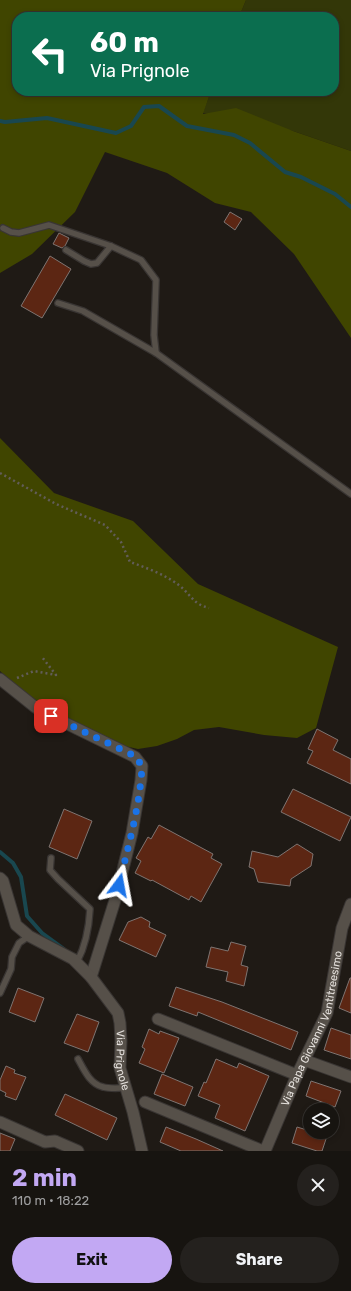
<!DOCTYPE html>
<meta charset="utf-8">
<style>
:root{--surface:#171410;--page:#24211e;--text:#f1f3f6;--muted:#9e9e9f;--line:#363330;--accent:#c2a8f3}
body{margin:0;font-family:Rubik,sans-serif;background:var(--page);color:var(--text);height:100vh;display:flex;flex-direction:column;font-size:15px;white-space:nowrap}
*{box-sizing:border-box;margin:0}
p{font-size:13px;color:var(--muted)}
.icon{flex:none;width:22px;height:22px;fill:none;stroke:currentColor;stroke-width:2;stroke-linecap:round;stroke-linejoin:round}
.map{position:relative;height:1151px;overflow:hidden}
.details{display:flex;flex-direction:column;background:var(--surface);flex:1}
.details>*{flex:none}
.guide{position:absolute;left:12px;top:12px;width:327px;height:84px;border-radius:16px;box-shadow:0 2px 6px #0003,0 0 0 1px var(--line);background:#0b6e4f;color:#fff;overflow:hidden}
.buttons{position:absolute;left:303px;top:1103px;display:grid;gap:8px}
.buttons a{display:grid;place-items:center;width:36px;height:36px;border-radius:50%;background:var(--surface);box-shadow:0 2px 6px #0003,0 0 0 1px var(--line);font-size:20px}
.pin{position:absolute;display:grid;place-items:center;width:34px;height:34px;color:#fff;margin:-17px;border-radius:8px;box-shadow:0 2px 6px #0006}
.me{position:absolute;width:44px;margin:-22px;rotate:13deg;stroke-linejoin:round;filter:drop-shadow(0 0 3px #0008)}
.turn{display:flex;align-items:center;gap:14px;height:84px;padding:0 12px;font-size:18px}
.turn .icon{width:52px;height:52px;stroke-width:2.5}
.turn b{display:block;font-size:28px;line-height:34px}
.round{display:grid;place-items:center;flex:none;width:42px;height:42px;border-radius:21px;background:var(--page)}
.head{display:flex;align-items:center;justify-content:space-between;height:68px;padding:0 12px}
h1{font-size:24px;font-weight:700;line-height:30px;color:var(--accent)}
.action{display:flex;gap:8px;margin-top:auto;padding:8px 12px}
.action a{flex:1;height:46px;border-radius:24px;background:var(--accent);color:#111;font-size:16px;font-weight:700;line-height:46px;text-align:center}
.action a+a{background:var(--page);color:var(--text)}
.map>svg:first-child{display:block}
.green{fill:#333708}
.forest{fill:#404500}
.lines{fill:none;stroke-linecap:round;stroke-linejoin:round}
.stream{stroke:#19474f;stroke-width:4}
.building{fill:#5c2613;stroke:#7e7471}
.service-casing{stroke:#393533;stroke-width:8}
.minor-casing{stroke:#393533;stroke-width:13}
.path{stroke:#625d59;stroke-width:2.5;stroke-dasharray:2 3;stroke-linecap:butt}
.service{stroke:#565049;stroke-width:5.5}
.minor{stroke:#565049;stroke-width:11}
.route{stroke:#1a73e8;stroke-width:7;stroke-dasharray:0 12.6}
.labels{text-anchor:middle;dominant-baseline:central;stroke-width:4;stroke-linejoin:round;paint-order:stroke}
.street-label{font-size:11px;fill:#e5e1dd;stroke:#1f1a15}
</style>
<div class="map">
<svg width="351" height="1151" viewBox="0 0 351 1151">
<rect width="100%" height="100%" fill="#1f1a15"/>
<polygon class="green" points="246,0 351,0 351,151 293,131 203,113 211,91 334,91 334,17 239,17"/>
<g class="forest">
<polygon points="0,0 246,0 239,17 17,17 17,91 211,91 203,114 236,108 293,131 351,151 351,338 294,254 251,212 215,203 167,173 105,152 75,212 32,254 0,273"/>
<polygon points="0,438 54,493 133,521 198,584 338,647 316,728 297,738 264,735 219,727 194,730 177,739 157,746 138,749 120,745 41,707 16,686 0,671"/>
</g>
<g class="lines">
<g class="stream">
<polyline points="0,121 5,122 47,118 116,133 131,126 144,107 159,106 187,126 234,135 250,143 285,172 301,177 335,194 351,207"/>
<polyline points="0,852 13,863 21,877 27,916 42,933 64,949"/>
</g>
</g>
<g class="building">
<polygon points="230,212 242,219 235,230 224,222"/>
<polygon points="59,233 69,238 65,246 62,248 53,244"/>
<polygon points="50,256 71,269 42,318 21,306"/>
<polygon points="317,729 338,740 333,750 351,759 351,784 307,763 313,751 308,749"/>
<polygon points="293,789 351,817 340,841 281,812"/>
<polygon points="64,809 92,821 77,859 49,847"/>
<polygon points="159,825 213,854 211,858 222,864 201,902 191,896 189,900 152,880 151,881 135,873 141,861 136,858 148,837 151,839"/>
<polygon points="297,844 313,854 311,866 291,879 290,886 258,882 254,869 249,867 252,851 278,857"/>
<polygon points="141,917 150,922 149,927 166,935 156,957 119,940 128,922"/>
<polygon points="231,942 246,946 241,965 248,967 244,986 226,981 228,972 206,967 211,947 228,951"/>
<polygon points="350,978 351,978 351,1013 339,1008"/>
<polygon points="176,987 222,1002 298,1032 291,1050 198,1012 197,1016 169,1006"/>
<polygon points="18,988 44,998 35,1022 9,1012"/>
<polygon points="77,1014 99,1022 88,1052 64,1043"/>
<polygon points="331,1028 351,1035 351,1059 324,1050"/>
<polygon points="149,1029 159,1034 160,1031 179,1038 164,1073 139,1063 145,1049 142,1047"/>
<polygon points="216,1059 237,1068 239,1063 269,1076 245,1131 215,1118 220,1105 198,1096 204,1082 206,1083"/>
<polygon points="6,1066 15,1070 14,1073 26,1077 16,1100 5,1096 6,1093 0,1090 0,1080"/>
<polygon points="162,1074 193,1087 185,1106 154,1094"/>
<polygon points="311,1081 341,1091 335,1107 306,1096"/>
<polygon points="65,1094 117,1118 107,1140 55,1115"/>
<polygon points="166,1127 196,1139 223,1151 181,1151 160,1142"/>
<polygon points="297,1127 327,1136 322,1151 317,1151 292,1143"/>
<polygon points="0,1133 15,1139 10,1151 0,1151"/>
</g>
<g class="lines">
<defs>
<g id="service">
<polyline points="3,228 11,232 19,233 49,225 111,246 141,260 156,280 154,335 156,353"/>
<polyline points="66,250 84,261 91,264 97,263 111,246"/>
<polyline points="58,303 83,311 156,353 351,494"/>
<path d="M51 858 50 870 58 879 90 909C89 928 86 945 77 962"/>
<polyline points="0,993 11,969 12,957 19,943 29,936"/>
<path d="M78 1059C84 1070 90 1084 103 1087 110 1089 118 1088 125 1088"/>
</g>
<g id="minor">
<polyline points="0,679 35,707 51,716 135,757 142,766 141,780 132,833 116,897 91,977"/>
<path id="s1" d="M0 878 3 881 16 925 29 936 73 959 91 977 118 1013 120 1023 121 1041 120 1068 133 1112 142 1151"/>
<polyline points="158,1019 297,1075"/>
<polyline points="304,1060 351,1077"/>
<polyline points="145,1102 263,1151"/>
<polyline points="0,1122 45,1142 55,1141 78,1151"/>
<path id="s2" d="M265 1151 297 1075 327 1013 342 928 351 904"/>
</g>
</defs>
<use href="#service" class="service-casing"/>
<use href="#minor" class="minor-casing"/>
<g class="path">
<path d="M0 473 56 504 105 525 121 542 130 562C147 568 166 575 180 586 192 596 193 604 209 608"/>
<polyline points="17,678 34,671 56,675 42,657"/>
</g>
<use href="#service" class="service"/>
<use href="#minor" class="minor"/>
</g>
<g class="lines">
<path class="route" d="M51 716 135 756 142 766C140 807 128 846 119 885"/>
</g>
<g class="labels">
<g class="street-label">
<text stroke="none"><textPath href="#s2" startOffset="132">Via Papa Giovanni Ventitreesimo</textPath></text>
<text stroke="none"><textPath href="#s1" startOffset="235">Via Prignole</textPath></text>
</g>
</g>
</svg>
<div class="buttons">
<a><svg class="icon" aria-label="layers" viewBox="0 0 24 24"><path d="M12 4l9 5-9 5-9-5zM3 14l9 5 9-5"/></svg></a>
</div>
<div class="pin" style="left:51px;top:716px;background:#d93025"><svg class="icon" aria-label="arrive" viewBox="0 0 24 24"><path d="M6 21V4h12l-3 4 3 4H6"/></svg></div>
<svg class="me" style="left:119px;top:885px" viewBox="-20 -20 40 40"><path d="M0-17L14 15 0 8-14 15z" fill="#1a73e8" stroke="#fff" stroke-width="4"/></svg>
<div class="guide">
<div class="turn"><svg class="icon" aria-label="left" viewBox="0 0 24 24"><path d="M17 20v-9H6M10 6l-5 5 5 5"/></svg><div><b>60 m</b>Via Prignole</div></div>
</div>
</div>
<section class="details">
<div class="head"><div><h1>2 min</h1><p>110 m · 18:22</p></div><a class="round"><svg class="icon" aria-label="close" viewBox="0 0 24 24"><path d="M6 6l12 12M18 6L6 18"/></svg></a></div>
<div class="action"><a>Exit</a><a>Share</a></div>
</section>
